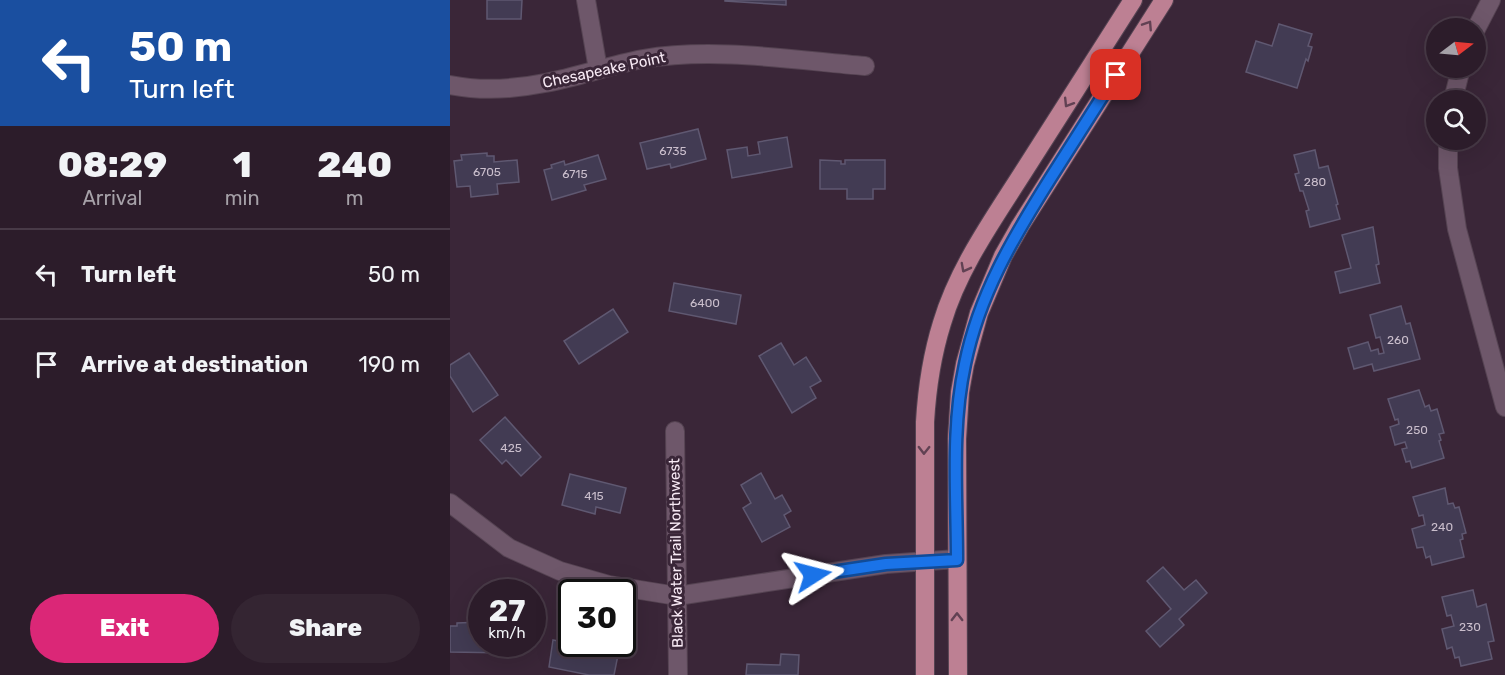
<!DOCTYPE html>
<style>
:root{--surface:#2c1c2a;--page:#342532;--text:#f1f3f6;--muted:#a6a1a8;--line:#483a47;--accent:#db2777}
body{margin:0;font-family:Rubik,sans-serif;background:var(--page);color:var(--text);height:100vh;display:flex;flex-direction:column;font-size:22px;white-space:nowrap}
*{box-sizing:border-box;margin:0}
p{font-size:20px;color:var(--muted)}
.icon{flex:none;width:33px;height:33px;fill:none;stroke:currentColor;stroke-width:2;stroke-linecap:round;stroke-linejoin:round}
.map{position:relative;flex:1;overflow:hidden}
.side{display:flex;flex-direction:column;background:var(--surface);width:450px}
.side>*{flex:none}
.guide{background:#1a4fa0;color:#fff;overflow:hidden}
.needle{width:39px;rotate:74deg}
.fabs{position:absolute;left:976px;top:18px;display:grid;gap:12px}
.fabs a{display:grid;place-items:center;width:60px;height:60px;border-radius:50%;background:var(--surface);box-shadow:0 6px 24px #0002,0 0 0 2px var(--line);font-size:30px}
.speed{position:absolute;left:18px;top:579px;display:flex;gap:12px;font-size:30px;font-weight:700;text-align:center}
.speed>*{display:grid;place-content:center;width:78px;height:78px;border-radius:50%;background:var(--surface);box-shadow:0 6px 24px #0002,0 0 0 2px var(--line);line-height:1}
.speed small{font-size:15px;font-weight:400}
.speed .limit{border:3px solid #111;border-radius:9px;background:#fff;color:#111}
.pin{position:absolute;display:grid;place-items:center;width:51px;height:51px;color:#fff;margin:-26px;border-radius:12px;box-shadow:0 3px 9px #0006}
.me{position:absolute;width:66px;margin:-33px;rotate:81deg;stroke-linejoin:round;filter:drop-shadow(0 0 4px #0008)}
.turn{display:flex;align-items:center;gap:21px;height:126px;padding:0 30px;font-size:27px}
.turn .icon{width:78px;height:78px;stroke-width:2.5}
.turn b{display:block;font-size:42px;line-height:51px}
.eta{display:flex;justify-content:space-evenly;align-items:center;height:102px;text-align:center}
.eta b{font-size:36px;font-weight:800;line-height:42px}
.primary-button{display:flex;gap:12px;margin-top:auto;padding:12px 30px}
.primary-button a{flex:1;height:69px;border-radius:36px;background:var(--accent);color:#fff;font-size:24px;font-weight:800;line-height:69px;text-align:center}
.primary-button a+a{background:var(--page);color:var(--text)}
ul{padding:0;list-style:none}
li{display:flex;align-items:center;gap:18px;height:90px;padding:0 30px;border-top:2px solid var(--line)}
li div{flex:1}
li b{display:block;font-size:22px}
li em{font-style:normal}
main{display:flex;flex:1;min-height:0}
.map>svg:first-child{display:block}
.building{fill:#423b53;stroke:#5f5871;stroke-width:1.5}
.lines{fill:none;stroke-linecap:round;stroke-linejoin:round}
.minor-casing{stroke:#554352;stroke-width:20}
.major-casing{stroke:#554352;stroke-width:20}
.minor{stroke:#6e576a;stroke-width:18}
.major{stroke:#bd8093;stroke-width:18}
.oneway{stroke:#614153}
.route-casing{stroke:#114b97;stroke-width:15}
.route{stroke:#1a73e8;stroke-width:10}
.labels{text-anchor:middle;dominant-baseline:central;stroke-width:6;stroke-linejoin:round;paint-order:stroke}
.number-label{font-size:12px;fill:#cabecc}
.street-label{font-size:15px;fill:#f8eaf5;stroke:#3a2638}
</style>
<main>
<section class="side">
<div class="guide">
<div class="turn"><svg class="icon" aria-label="left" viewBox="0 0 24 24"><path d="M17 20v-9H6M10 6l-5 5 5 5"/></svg><div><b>50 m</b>Turn left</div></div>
</div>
<div class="eta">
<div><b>08:29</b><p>Arrival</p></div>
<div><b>1</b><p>min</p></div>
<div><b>240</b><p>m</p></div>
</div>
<ul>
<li><svg class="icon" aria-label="left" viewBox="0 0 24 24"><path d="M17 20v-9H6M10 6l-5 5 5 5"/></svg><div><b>Turn left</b></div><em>50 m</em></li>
<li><svg class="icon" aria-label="arrive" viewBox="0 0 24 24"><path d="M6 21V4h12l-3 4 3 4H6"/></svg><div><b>Arrive at destination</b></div><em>190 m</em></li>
</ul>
<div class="primary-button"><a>Exit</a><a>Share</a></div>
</section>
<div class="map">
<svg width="1055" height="675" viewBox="0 0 1055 675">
<rect width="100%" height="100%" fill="#3a2638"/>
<g class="building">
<polygon points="37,0 72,0 71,19 37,19"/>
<polygon points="336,0 336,5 275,1 275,0"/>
<polygon points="829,24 862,34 858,46 862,47 858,61 856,59 847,88 796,72 806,41 822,46"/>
<polygon points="248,129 256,159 221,168 220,164 197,169 190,143"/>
<polygon points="337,137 342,167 282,178 277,150 297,147 298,156 310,154 308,142"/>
<polygon points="865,150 869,168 878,166 888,204 886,205 890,219 860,227 856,211 859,210 853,191 850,191 845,174 849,173 844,155"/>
<polygon points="37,153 37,156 44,156 44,162 67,160 69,182 47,184 48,194 21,197 20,186 7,187 4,161 12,160 11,155"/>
<polygon points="148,155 156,179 134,185 136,190 102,200 94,170 102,168 101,165 114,161 115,165"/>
<polygon points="370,160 391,161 391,164 395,164 395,160 435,160 435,189 423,189 423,199 397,199 397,189 370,189"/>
<polygon points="923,227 929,264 926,265 930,283 890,293 885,272 901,268 892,235"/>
<polygon points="224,283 291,295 286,324 219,311"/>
<polygon points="951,306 956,324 960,323 970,359 924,371 922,364 904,369 898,348 918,342 921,351 928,349 929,354 934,353 930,337 926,338 920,315"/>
<polygon points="163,309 178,332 129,364 114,341"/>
<polygon points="331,343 344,365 356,357 371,381 360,387 366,398 342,413 309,356"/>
<polygon points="19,353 48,395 23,412 0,376 0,365"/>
<polygon points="969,390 975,407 979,405 981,411 987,409 994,433 989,434 991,440 989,441 994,458 962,468 960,461 956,462 952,449 957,448 955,442 945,445 940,427 949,424 948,419 945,420 938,399"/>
<polygon points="55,417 91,457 71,476 56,460 52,464 30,440"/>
<polygon points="311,473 325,499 332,495 341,511 334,515 340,527 312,542 293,508 301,503 291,485"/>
<polygon points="120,474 176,488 170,513 146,507 145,514 112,505"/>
<polygon points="995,488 998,504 1003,503 1005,508 1009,507 1016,533 1012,534 1013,539 1010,540 1014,557 982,565 980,556 976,558 973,547 967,548 962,529 975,525 973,515 969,516 963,497"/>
<polygon points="713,567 734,590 746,580 757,593 729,619 734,625 710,647 696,631 721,609 697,581"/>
<polygon points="1023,590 1027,607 1036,604 1044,641 1038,642 1042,659 1011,666 1009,657 1005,658 1002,647 997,649 992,629 1004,626 1001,615 997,616 992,597"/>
<polygon points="32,622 32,644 58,644 58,653 0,652 0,626 7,626 7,623"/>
<polygon points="103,640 129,645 137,644 169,650 164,675 139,675 99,667"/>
<polygon points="331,654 349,655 348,675 296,675 297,664 330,665"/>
</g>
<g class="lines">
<defs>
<g id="minor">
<polyline points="136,0 148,69"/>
<polyline points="1026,29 1041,0"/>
<path d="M0 85C30 91 65 89 95 83 128 77 160 65 193 59 264 47 343 60 415 66"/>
<polyline points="1003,100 1011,68"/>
<polyline points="998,140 998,168 1007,229 1055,407"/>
<polyline points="225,431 228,675"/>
<polyline points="0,503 59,548 110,571 159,585 227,596 436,564 507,559"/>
</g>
<g id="major">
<path d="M475 675V422C477 388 482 355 492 323 508 269 542 221 572 174 609 116 646 58 683 0"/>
<polyline points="508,675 507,439 510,392 515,364 529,313 553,256 570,226 714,0"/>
</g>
</defs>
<use href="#minor" class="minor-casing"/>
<use href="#major" class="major-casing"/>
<use href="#minor" class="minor"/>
<use href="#major" class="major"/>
</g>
<defs><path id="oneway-chevron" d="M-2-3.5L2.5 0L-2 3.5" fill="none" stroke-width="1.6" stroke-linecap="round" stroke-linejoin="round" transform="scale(1.5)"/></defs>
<g class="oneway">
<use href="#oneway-chevron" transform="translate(698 25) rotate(-57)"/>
<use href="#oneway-chevron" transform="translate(618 103) rotate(122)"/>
<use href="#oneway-chevron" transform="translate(515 268) rotate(118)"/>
<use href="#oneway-chevron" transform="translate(474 450) rotate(91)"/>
<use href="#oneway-chevron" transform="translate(507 617) rotate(-90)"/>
</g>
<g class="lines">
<defs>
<path id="route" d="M363 575 436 564 507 560C507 495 501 428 515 364 529 295 563 238 600 179 622 144 644 110 666 75"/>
</defs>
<use href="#route" class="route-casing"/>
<use href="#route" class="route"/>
</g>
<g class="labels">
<g class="number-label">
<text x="223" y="151">6735</text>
<text x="37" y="172">6705</text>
<text x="125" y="174">6715</text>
<text x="865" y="182">280</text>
<text x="255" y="303">6400</text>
<text x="948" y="340">260</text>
<text x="967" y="430">250</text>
<text x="61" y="448">425</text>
<text x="144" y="496">415</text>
<text x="992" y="527">240</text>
<text x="1020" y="627">230</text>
</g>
<g class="street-label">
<text transform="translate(154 70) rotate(-12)">Chesapeake Point</text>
<text transform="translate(226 553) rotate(-91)">Black Water Trail Northwest</text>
</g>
</g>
</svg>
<div class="fabs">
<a><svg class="needle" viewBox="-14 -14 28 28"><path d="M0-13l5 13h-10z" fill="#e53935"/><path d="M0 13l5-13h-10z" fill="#a6a1a8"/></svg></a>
<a><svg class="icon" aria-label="search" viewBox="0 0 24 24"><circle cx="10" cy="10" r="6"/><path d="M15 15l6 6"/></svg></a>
</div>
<div class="speed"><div>27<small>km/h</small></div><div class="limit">30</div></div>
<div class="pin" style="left:666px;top:75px;background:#d93025"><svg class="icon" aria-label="arrive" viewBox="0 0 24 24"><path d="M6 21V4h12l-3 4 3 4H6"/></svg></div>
<svg class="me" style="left:363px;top:575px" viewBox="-20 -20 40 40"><path d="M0-17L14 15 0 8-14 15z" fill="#1a73e8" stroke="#fff" stroke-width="4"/></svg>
</div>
</main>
